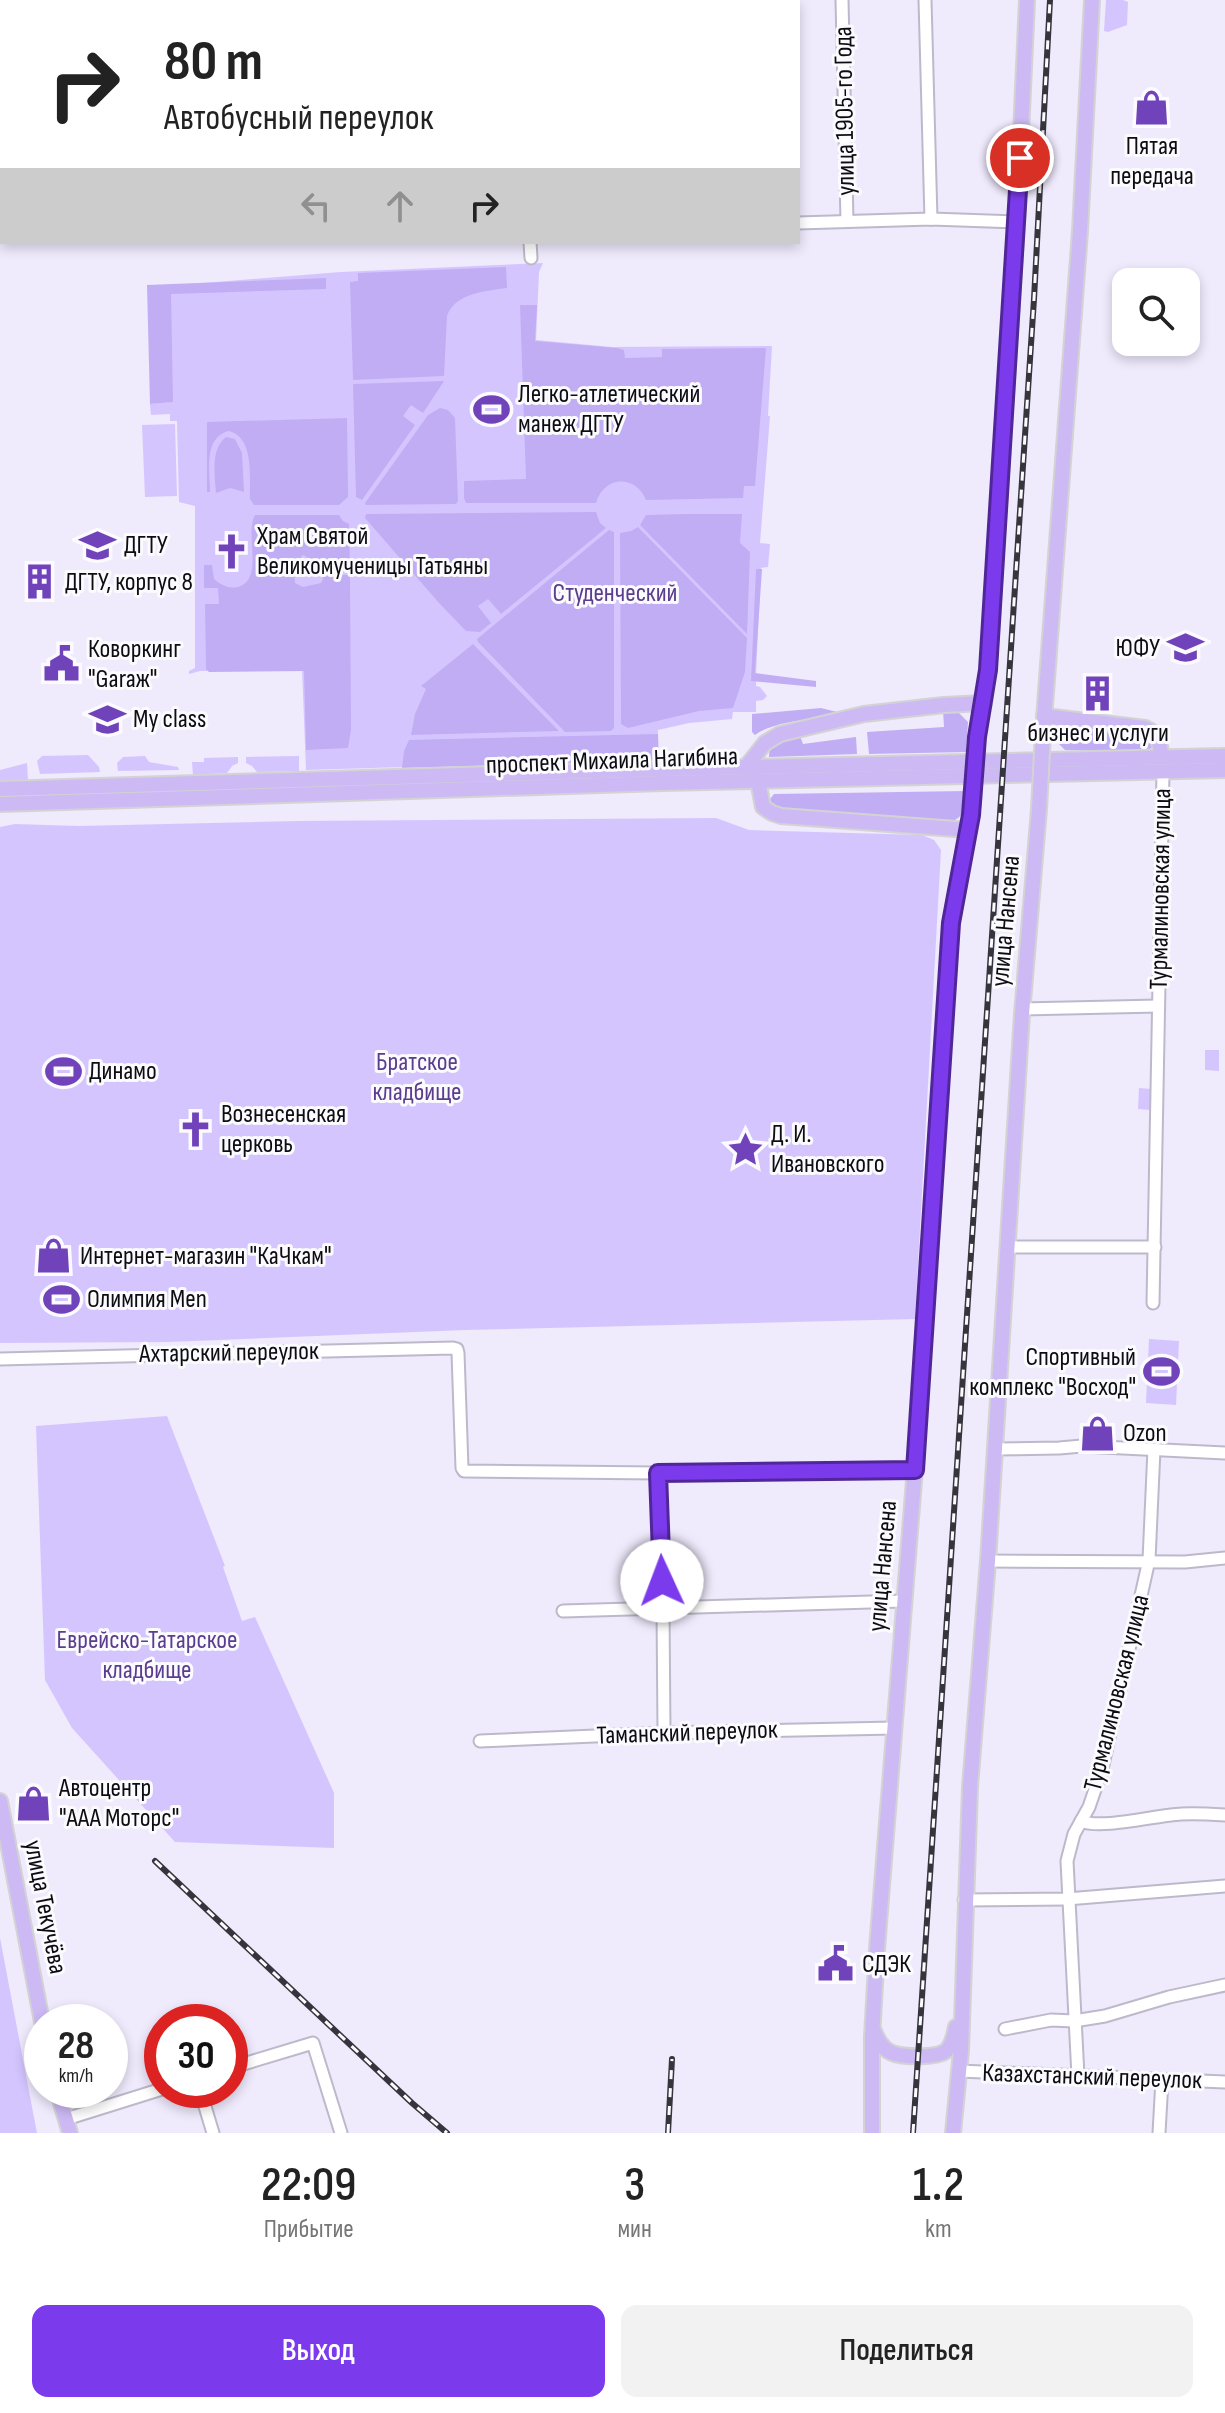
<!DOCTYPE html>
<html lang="ru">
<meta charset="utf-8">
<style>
:root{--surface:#fff;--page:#f2f2f2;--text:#222;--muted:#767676;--accent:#7c3aed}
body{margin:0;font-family:"Sofia Sans Condensed",sans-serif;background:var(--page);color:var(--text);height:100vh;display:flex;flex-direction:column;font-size:30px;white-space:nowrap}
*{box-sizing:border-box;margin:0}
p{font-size:26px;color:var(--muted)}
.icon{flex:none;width:44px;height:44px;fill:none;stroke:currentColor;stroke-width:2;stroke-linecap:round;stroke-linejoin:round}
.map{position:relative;height:2133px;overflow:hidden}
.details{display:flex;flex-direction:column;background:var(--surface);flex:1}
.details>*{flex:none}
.guide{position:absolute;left:0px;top:0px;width:800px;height:244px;box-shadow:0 4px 12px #0003;background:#fff;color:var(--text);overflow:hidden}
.tools{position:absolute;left:1112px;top:268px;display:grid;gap:16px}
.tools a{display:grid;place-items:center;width:88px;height:88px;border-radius:16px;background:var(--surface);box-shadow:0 4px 12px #0003;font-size:40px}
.speed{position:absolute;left:24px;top:2004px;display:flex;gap:16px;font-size:40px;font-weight:700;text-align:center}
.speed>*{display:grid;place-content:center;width:104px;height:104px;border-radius:50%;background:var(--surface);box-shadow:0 4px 12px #0003;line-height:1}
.speed small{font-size:20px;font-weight:400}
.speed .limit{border:12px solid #d22;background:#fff;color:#111}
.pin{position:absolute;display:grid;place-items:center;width:68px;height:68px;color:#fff;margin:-34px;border:4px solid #fff;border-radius:50%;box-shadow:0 2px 8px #0007}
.me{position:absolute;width:88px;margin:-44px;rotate:358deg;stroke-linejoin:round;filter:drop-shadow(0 0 6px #0008)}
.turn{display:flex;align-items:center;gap:28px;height:168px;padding:0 32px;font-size:36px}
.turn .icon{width:104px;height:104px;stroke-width:2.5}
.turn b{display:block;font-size:56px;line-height:68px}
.lanes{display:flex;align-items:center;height:76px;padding:0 32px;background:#0003;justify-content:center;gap:40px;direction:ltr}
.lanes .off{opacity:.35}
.eta{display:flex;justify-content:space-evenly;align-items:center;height:136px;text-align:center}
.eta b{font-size:48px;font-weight:600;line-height:56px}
.primary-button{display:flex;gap:16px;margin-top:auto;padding:16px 32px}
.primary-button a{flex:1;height:92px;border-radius:16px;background:var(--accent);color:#fff;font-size:32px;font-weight:600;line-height:92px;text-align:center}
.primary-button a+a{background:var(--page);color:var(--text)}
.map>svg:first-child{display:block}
.green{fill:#d5c5ff}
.forest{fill:#c1adf4}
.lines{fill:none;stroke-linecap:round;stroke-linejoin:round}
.minor-casing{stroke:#beb9ca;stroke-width:15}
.major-casing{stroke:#d3d3d4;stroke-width:18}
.minor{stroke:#fff;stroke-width:11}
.major{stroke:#cdbaf4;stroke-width:14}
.rail-casing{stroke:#36353d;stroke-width:6}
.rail{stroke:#fbfafd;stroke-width:3;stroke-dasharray:9;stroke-linecap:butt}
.major-bridge-casing{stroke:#d3d3d4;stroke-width:18;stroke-linecap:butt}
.major-bridge{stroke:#cdbaf4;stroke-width:14}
.route-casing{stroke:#51269a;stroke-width:20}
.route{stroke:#7c3aed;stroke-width:14}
.labels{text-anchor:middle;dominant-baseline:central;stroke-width:6;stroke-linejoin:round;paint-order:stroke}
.street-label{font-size:26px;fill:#0d0c12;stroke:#fbfafd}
.poi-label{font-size:26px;fill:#0d0c12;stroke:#fbfafd;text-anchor:start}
.park-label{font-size:26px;fill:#5a3d8f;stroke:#fbfafd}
</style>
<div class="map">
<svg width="1225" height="2133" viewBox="0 0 1225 2133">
<rect width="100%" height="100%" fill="#efeafc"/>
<g class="green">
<polygon points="1106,0 1123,0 1128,2 1127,25 1108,32 1104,31"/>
<polygon points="543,263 539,272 536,340 612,347 772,346 768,416 770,416 760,543 770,544 768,567 761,568 756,674 756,686 760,687 767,696 763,700 756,701 756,712 733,712 732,719 689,723 658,730 658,759 306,770 302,669 200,671 189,674 189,671 195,668 195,506 179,502 177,421 170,421 170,414 151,415 150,404 170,402 167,286 341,272"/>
<polygon points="175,424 177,496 145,497 142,425"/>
<polygon points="88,755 99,767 100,772 40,774 37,761 42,756"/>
<polygon points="145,756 149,762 178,767 179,770 118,771 117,763 123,757"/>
<polygon points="299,756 299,771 257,772 252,766 246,763 246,757"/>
<polygon points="238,757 238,763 232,766 227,773 193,775 192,762 204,762 204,758"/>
<polygon points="27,763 28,780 0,782 0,770"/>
<polygon points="716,818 749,830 922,835 934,840 941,850 915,1319 465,1330 169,1342 0,1343 0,827 15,824 78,826 297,821"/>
<polygon points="1205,1050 1219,1050 1219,1071 1205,1070"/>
<polygon points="1139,1088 1151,1089 1151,1110 1138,1109"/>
<polygon points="1149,1339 1179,1341 1176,1405 1146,1403"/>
<polygon points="167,1416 225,1566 223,1567 242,1621 255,1617 334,1793 334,1848 175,1842 72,1728 45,1680 36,1426"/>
<polygon points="0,1938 36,2128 37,2133 0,2133"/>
</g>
<g class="forest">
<path d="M506 267 507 288C486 291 455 293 447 316L444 376 353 380 350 282 358 281V273Z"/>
<polygon points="326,278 326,289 171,294 173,402 150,404 147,285"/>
<path d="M520 305H537L535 341 617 348 624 350 625 358 662 357V349L766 348 755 486H744L743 498 646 500C635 474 604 476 596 503H466L464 498V481L526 479Z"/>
<polygon points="444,381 423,413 411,405 403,416 415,425 362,500 356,497 353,384"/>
<polygon points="440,408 448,410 455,418 458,501 456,504 366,505 365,503 428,415"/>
<path d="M347 418 348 497 339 505H254L250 499C249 478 255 438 229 431 203 437 210 472 210 492H207V422Z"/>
<path d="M226 437 235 439 242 453 244 492 230 488 216 493C215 474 210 450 226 437Z"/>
<polygon points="596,512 600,523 606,528 501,614 488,599 478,606 491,623 480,632 466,631 439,603 365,518 366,514"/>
<polygon points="685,514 742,514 740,543 750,552 747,634 640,525 646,515"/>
<path d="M255 515H339L343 521 349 524 350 572H332L303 555 294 566 295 583 303 587 321 583 323 579 321 569 332 575H350L351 730 348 748 306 750 304 671 209 672 206 669 205 604H219L218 588H204V565H212L214 579C221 585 228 589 238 587 265 579 244 534 255 515Z"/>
<polygon points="638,527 747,638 745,672 733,708 699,711 628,728 621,724 620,533 631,531"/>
<polygon points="609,530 614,532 614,728 611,731 565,732 478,642 477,639"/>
<polygon points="756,569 762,569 755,673 816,681 816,687 751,681"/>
<polygon points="473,644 558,730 558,731 411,735 415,714 426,689 421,686"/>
<path d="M821 708 837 712C811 722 778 719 755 735L752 732V714Z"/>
<polygon points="943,710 959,713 968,722 966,752 869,754 867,732 944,727"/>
<polygon points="1065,724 1150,735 1154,747 1143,752 1065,750 1059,744 1055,734"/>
<polygon points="658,734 659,761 402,768 404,751 409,740"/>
<path d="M800 736 803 744 856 737 857 754 769 757C769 739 786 739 800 736Z"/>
<path d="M965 791C967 809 964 818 946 824L778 812 771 807 770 799 774 794Z"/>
</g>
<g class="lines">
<defs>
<g id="minor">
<polyline points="528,0 528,2"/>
<polyline points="621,0 621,2"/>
<polyline points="697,0 697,2"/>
<polyline points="765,0 765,2"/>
<polyline points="842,0 847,221"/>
<polyline points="925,0 931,219"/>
<polyline points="798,223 931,219 1017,222"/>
<polyline points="530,242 531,258"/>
<polyline points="1022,1009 1158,1006"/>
<polyline points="1007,1247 1155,1247"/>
<polyline points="1153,1303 1163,772"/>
<polyline points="0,1359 453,1348 457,1349 458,1353 462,1468 464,1471 658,1473 915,1470"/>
<polyline points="994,1449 1059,1448 1082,1446 1225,1453"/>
<polyline points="658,1473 663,1608 664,1733"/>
<polyline points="988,1561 1185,1562 1225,1558"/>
<polyline points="563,1611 904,1601"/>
<polyline points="480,1741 664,1733 894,1728"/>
<path d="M1081 1821C1100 1830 1157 1815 1181 1814 1195 1813 1210 1814 1225 1815"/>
<polyline points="964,1900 1067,1899 1225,1886"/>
<polyline points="1005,2029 1051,2020 1074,2021 1105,2016 1169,1997 1225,1985"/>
<polyline points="230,2068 313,2043 341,2133"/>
<polyline points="959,2071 1225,2082"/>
<polyline points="1078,2076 1067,1861 1074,1834 1089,1807 1102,1769 1149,1560 1154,1449"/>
<polyline points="200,2090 213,2133"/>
<polyline points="66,2119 162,2089"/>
<polyline points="1159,2133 1162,2080"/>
</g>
<g id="major">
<path d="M1044 716 1145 728C1160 735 1160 742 1161 757"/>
<polyline points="1043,733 1080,231 1092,0"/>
<polyline points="976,742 984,703 990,648 1017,222 1027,0"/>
<polyline points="746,767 765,743 780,734 864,714 944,705 984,703"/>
<polyline points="758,781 763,807 772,813 781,816 969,830"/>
<polyline points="0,789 662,769 1225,756"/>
<polyline points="0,804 662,783 1225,770"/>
<polyline points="0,1801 42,2022"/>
<path d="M874 2031C878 2042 884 2051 895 2054 907 2057 937 2058 946 2051 953 2045 954 2035 956 2027"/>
<polyline points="57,2090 70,2133"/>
<polyline points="872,2133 872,2037 877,1949 916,1455 951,923 973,803"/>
<polyline points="953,2133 961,2051 970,1787 988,1561 1022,1014 1039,809"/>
</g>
</defs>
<use href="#minor" class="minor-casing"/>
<use href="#major" class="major-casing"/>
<use href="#minor" class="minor"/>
<use href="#major" class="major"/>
<defs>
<g id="rail">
<polyline points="155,1861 412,2103 447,2133"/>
<polyline points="668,2133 672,2059"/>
<polyline points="913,2133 1034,299 1050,0"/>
</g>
</defs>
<use href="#rail" class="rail-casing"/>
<use href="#rail" class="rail"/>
<defs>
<g id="major-bridge">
<polyline points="973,803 976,742"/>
<polyline points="1039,809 1043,733"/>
</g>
</defs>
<use href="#major-bridge" class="major-bridge-casing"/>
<use href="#major-bridge" class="major-bridge"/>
</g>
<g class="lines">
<defs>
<polyline id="route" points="662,1581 658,1473 915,1470 951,923 971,815 977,737 988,670 1020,158"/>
</defs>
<use href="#route" class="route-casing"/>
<use href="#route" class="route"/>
</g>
<defs>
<symbol id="shop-bare" viewBox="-9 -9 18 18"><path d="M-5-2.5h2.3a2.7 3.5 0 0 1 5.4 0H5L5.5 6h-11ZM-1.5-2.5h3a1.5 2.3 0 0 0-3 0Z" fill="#7143bb" stroke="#fbfafd" stroke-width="2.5" paint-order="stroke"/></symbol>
<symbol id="stadium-bare" viewBox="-9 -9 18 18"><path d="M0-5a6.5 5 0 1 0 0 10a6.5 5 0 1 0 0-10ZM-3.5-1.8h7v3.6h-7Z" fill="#7143bb" stroke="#fbfafd" stroke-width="2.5" paint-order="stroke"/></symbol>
<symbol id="university-bare" viewBox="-9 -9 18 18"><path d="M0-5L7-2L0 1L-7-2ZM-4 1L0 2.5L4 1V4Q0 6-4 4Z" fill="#7143bb" stroke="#fbfafd" stroke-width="2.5" paint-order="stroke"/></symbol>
<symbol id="church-bare" viewBox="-9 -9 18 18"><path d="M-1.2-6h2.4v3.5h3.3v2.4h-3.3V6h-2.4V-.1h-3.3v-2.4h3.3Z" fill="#7143bb" stroke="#fbfafd" stroke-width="2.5" paint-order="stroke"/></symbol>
<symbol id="building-bare" viewBox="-9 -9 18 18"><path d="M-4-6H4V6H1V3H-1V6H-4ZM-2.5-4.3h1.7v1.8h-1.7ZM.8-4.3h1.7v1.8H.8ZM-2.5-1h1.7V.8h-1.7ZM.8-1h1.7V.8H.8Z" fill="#7143bb" stroke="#fbfafd" stroke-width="2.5" paint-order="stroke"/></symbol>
<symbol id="civic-bare" viewBox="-9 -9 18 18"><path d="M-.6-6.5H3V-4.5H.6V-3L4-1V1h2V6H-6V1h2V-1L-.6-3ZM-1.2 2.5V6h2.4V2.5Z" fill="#7143bb" stroke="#fbfafd" stroke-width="2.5" paint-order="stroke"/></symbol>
<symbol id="school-bare" viewBox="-9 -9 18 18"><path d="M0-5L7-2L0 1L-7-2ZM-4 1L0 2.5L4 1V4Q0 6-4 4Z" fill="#7143bb" stroke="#fbfafd" stroke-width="2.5" paint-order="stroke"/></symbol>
<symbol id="sight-bare" viewBox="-9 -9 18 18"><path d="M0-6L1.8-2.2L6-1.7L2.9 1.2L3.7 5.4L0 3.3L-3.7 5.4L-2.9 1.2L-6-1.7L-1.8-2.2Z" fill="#7143bb" stroke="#fbfafd" stroke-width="2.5" paint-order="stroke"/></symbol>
</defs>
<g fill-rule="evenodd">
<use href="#shop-bare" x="1126" y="82" width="51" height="51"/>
<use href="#stadium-bare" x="466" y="384" width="51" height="51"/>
<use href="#university-bare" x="72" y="520" width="51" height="51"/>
<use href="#church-bare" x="206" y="526" width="51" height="51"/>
<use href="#building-bare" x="14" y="556" width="51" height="51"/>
<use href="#university-bare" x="1160" y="622" width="51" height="51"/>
<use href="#civic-bare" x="36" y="638" width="51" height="51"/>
<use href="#building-bare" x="1072" y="668" width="51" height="51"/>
<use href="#school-bare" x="82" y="694" width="51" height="51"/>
<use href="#stadium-bare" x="38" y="1046" width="51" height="51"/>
<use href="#church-bare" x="170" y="1104" width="51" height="51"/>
<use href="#sight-bare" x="720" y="1124" width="51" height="51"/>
<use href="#shop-bare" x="28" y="1230" width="51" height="51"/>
<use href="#stadium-bare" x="36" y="1274" width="51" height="51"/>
<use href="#stadium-bare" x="1136" y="1346" width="51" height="51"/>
<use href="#shop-bare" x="1072" y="1408" width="51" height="51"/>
<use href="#shop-bare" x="8" y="1778" width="51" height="51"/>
<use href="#civic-bare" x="810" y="1938" width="51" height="51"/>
</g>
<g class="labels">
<g class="street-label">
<text transform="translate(845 111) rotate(-91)">улица 1905-го Года</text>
<text transform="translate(612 761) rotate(-2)">проспект Михаила Нагибина</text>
<text transform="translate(1161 889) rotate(-89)">Турмалиновская улица</text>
<text transform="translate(1006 921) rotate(-85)">улица Нансена</text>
<text transform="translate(229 1353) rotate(-1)">Ахтарский переулок</text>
<text transform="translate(883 1566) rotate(-85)">улица Нансена</text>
<text transform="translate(1117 1693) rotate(-76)">Турмалиновская улица</text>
<text transform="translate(687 1733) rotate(-2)">Таманский переулок</text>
<text transform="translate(45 1907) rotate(79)">улица Текучёва</text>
<text transform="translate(1092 2077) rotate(2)">Казахстанский переулок</text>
</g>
<g class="poi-label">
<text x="1152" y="146" text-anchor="middle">Пятая<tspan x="1152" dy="30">передача</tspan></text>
<text x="518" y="394">Легко-атлетический<tspan x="518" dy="30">манеж ДГТУ</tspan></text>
<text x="257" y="536">Храм Святой<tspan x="257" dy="30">Великомученицы Татьяны</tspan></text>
<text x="124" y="545">ДГТУ</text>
<text x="65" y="582">ДГТУ, корпус 8</text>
<text x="1160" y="648" text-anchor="end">ЮФУ</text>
<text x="88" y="649">Коворкинг<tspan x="88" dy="30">"Gаraж"</tspan></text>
<text x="133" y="719">My class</text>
<text x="1098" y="733" text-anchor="middle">бизнес и услуги</text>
<text x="89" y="1071">Динамо</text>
<text x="221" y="1114">Вознесенская<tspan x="221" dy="30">церковь</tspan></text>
<text x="771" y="1134">Д. И.<tspan x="771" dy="30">Ивановского</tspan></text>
<text x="80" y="1256">Интернет-магазин "КаЧкам"</text>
<text x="87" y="1299">Олимпия Men</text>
<text x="1136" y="1357" text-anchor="end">Спортивный<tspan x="1136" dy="30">комплекс "Восход"</tspan></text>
<text x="1123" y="1433">Ozon</text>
<text x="59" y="1788">Автоцентр<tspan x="59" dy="30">"ААА Моторс"</tspan></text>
<text x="862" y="1964">СДЭК</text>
</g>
<g class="park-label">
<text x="615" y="593">Студенческий</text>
<text x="417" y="1062">Братское<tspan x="417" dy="30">кладбище</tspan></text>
<text x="147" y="1640">Еврейско-Татарское<tspan x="147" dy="30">кладбище</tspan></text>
</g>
</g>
</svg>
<div class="tools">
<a><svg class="icon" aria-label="search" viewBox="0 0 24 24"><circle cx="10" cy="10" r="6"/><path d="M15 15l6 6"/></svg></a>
</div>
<div class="speed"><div>28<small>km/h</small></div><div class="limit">30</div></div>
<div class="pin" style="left:1020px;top:158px;background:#d93025"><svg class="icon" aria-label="arrive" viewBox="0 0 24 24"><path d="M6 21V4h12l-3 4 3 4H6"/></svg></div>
<svg class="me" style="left:662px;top:1581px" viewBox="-20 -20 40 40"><circle r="19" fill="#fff"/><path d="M0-13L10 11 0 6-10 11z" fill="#7c3aed"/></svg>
<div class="guide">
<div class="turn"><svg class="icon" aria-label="right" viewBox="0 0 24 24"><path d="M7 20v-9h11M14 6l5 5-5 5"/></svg><div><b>80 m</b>Автобусный переулок</div></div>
<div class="lanes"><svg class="icon off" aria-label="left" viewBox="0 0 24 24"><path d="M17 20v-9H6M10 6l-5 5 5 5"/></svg><svg class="icon off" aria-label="ahead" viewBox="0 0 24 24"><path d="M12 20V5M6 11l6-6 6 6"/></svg><svg class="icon" aria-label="right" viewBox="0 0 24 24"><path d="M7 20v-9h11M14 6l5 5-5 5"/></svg></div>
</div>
</div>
<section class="details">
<div class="eta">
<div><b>22:09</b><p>Прибытие</p></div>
<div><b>3</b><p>мин</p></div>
<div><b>1.2</b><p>km</p></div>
</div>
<div class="primary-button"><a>Выход</a><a>Поделиться</a></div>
</section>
